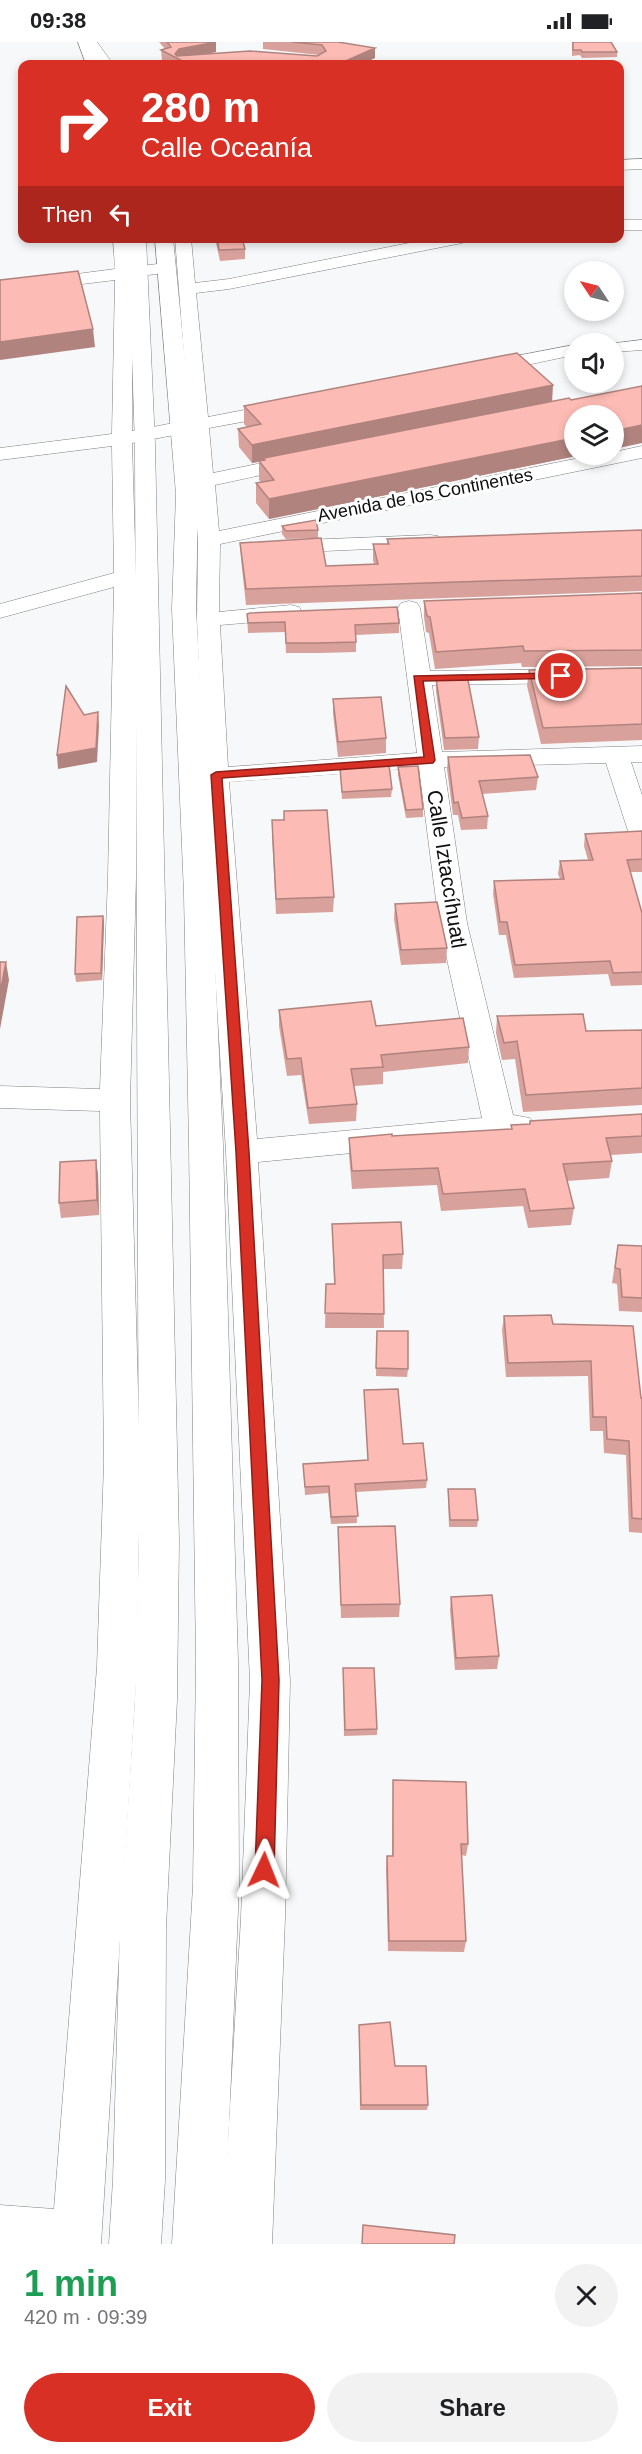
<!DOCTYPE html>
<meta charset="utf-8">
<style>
:root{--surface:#fff;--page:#f2f2f2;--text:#202124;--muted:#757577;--accent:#d93025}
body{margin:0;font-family:Arial,sans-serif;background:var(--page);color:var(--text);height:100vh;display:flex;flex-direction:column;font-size:22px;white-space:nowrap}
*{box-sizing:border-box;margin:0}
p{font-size:20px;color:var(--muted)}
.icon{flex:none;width:33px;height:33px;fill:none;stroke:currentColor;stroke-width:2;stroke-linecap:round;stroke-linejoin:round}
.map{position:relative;height:2202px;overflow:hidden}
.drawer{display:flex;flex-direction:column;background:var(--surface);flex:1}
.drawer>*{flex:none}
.guide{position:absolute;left:18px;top:18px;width:606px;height:183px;border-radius:12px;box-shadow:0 3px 9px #0003;background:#d93025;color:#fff;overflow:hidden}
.needle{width:39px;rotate:305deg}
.tools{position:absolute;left:564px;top:219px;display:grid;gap:12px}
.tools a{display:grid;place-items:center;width:60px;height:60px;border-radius:50%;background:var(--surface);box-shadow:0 3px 9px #0003;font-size:30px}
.pin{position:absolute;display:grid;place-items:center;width:51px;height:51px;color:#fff;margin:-26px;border:3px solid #fff;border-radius:50%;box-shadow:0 2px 6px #0007}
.me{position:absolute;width:66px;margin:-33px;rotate:2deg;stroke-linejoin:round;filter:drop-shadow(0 0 4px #0008)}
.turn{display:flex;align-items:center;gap:21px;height:126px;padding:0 24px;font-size:27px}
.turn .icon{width:78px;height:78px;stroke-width:2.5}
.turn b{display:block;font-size:42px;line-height:51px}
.then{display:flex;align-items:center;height:57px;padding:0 24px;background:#0003;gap:12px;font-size:22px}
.round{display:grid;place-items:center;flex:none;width:63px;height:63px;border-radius:32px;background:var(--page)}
.overview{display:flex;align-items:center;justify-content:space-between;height:102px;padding:0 24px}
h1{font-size:36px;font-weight:700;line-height:45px;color:#1e9e55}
.primary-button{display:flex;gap:12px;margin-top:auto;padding:12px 24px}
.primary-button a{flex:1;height:69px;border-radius:36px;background:var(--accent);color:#fff;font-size:24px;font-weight:700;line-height:69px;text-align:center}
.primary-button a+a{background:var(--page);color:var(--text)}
.status{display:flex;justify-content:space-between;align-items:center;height:42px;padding:0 30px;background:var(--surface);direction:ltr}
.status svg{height:16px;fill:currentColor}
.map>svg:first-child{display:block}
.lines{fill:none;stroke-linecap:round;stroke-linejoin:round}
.minor-casing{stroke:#7f8081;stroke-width:1}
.major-casing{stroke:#7f8081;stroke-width:1}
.minor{fill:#fff;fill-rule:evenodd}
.major{fill:#fff;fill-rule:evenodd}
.wall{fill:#d9a19b}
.shaded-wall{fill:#b0837e}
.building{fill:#fcbbb4;stroke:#b0837e;stroke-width:1.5}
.route{fill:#d93025;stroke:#8d1f18;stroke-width:1.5}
.labels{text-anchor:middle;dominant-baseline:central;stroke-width:6;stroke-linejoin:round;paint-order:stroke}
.far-street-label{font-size:18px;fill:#0d0e0e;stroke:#fff}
.street-label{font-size:21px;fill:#0d0e0e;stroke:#fff}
</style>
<div class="status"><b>09:38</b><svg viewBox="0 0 49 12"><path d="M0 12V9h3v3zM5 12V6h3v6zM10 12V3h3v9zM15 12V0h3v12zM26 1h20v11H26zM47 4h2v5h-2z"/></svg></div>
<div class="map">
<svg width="642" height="2202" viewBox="0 0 642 2202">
<rect width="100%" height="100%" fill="#f7f8f9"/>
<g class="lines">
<defs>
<g id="minor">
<polygon points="78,0 92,0 98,22 86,22"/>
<rect x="620" y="178" width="22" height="10"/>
<path d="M113 196H129L132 225 166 221 172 222 174 226 172 230 132 235V389L189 378 175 196H191L195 241 229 237 434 196H470L462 201 229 247 196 251 208 375 285 360 292 362 295 366 292 370 285 372 209 386 213 431 301 413 308 415 311 419 308 423 215 443 219 489 599 412H614V410L642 404V416L220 502 219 570 291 563 299 565 302 570 299 575 291 577 220 583 228 725 417 711 398 566 401 561 409 559 417 561 420 566 430 629 642 626V640L432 643 442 710 642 704V720H631L642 753V800L633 798 629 792 606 721 444 725 467 881 513 1073 530 1076 535 1084 530 1092 519 1095 258 1120 290 1639 285 1876 272 2202H222L241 1876 250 1639 226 1110 203 733 197 578 198 498 190 390 132 401 136 535V835L130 1059 140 1421 137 1625 101 2202H0V2163L54 2167 97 1625 104 1421 100 1069 0 1066V1044L100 1047 108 835 114 545 0 576V562L114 531 112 404 0 418V406L112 392 115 238 0 252V242L115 227ZM419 726 439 881 482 1076 257 1097 229 740Z"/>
<polygon points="642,298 642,308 614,310 614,302 607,302"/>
<polygon points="574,303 574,313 484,332 477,330 475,326 477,322 484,320"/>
<polygon points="430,493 438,494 441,499 438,504 279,511 271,510 268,505 271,500 279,499"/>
</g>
<g id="major">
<polygon points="83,0 97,0 113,22 99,22"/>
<polygon points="642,117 642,127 620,128 620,118"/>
<polygon points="128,196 146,196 155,403 179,1499 177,1657 166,1885 165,2138 161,2202 109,2202 113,2138 120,1885 135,1657 139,1499 135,403"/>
<polygon points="155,196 173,196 198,452 196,567 212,852 223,1104 238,1620 239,1844 224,2202 172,2202 193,1844 196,1620 189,1104 184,852 172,567 176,452"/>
</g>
</defs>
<use href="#minor" class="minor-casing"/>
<use href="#major" class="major-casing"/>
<use href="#minor" class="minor"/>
<use href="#major" class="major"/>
</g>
<g class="wall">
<polygon points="159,0 216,0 216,10 203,12 317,14 320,13 263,7 263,0 315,0 375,16 361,22 170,22 162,18 161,8 165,7"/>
<polygon points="572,0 611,0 617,10 617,15 582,16 580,13 572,14"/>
<polygon points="215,196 242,196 245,207 245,217 220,219"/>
<polygon points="552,359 574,412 586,412 269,477 256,461 256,441 261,440 259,438 259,420 252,421 239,405 238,387 247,385 244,382 244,364"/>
<polygon points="282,484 318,488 318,496 286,497 282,492"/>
<polygon points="642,488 642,549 246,563 241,517 240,501 326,524 374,522 373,518 373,502 387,502 387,497"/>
<polygon points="642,551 642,624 522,625 521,621 435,627 429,591 426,590 424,575 424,559"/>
<polygon points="247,572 399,581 399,591 356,593 356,610 318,611 286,611 285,590 248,591"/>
<polygon points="642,626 642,698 541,702 527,644 529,628"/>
<polygon points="438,634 479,695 478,707 444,708 436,649 436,637 438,637"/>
<polygon points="333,657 386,696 386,711 338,715 333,672"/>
<polygon points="448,715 538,735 536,748 482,752 488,774 487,787 461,788 458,773 453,773 447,727"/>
<polygon points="398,725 423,767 423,775 406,776 398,733"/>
<polygon points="340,726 392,747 391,755 342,757"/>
<polygon points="642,789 642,830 630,830 642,871 642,943 611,944 608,932 514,936 506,893 499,893 493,852 494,839 560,837 558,832 560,819 588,818 584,804 585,792"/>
<polygon points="272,793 334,855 333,870 276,872"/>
<polygon points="395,862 447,906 446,921 401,923 394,877"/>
<polygon points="103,874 104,881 102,938 76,940 75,932"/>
<polygon points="279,968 376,984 469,1005 468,1021 383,1030 383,1042 354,1044 357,1062 356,1079 309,1082 301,1033 287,1034 279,984"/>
<polygon points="497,974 586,989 642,988 642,1063 523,1070 515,1017 502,1018 496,991"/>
<polygon points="642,1072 642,1111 611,1113 612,1119 609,1136 567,1139 574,1166 571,1183 528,1186 523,1164 441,1169 437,1143 352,1147 349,1113 349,1096 392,1094 511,1087 511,1083 529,1082 530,1079"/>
<polygon points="96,1118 98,1133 99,1173 61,1176 59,1161"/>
<polygon points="332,1182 403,1212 402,1227 383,1227 384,1286 325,1286 326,1242 334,1242"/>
<polygon points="618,1203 642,1204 642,1270 619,1269 617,1242 612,1241"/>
<polygon points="504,1274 553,1282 642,1356 642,1491 629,1490 626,1413 604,1411 603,1389 590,1389 588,1334 506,1335 502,1288"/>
<polygon points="377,1289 408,1327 407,1335 376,1334"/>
<polygon points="364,1348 403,1402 427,1438 426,1446 356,1450 357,1481 331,1482 328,1451 305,1453 303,1422 368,1418"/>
<polygon points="448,1447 478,1478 477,1485 449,1485 448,1454"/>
<polygon points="338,1485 400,1562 399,1575 341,1576"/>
<polygon points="451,1555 499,1614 497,1627 455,1628 450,1568"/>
<polygon points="343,1633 377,1687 377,1693 344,1694"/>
<polygon points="393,1738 468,1802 466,1814 461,1813 466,1899 464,1910 388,1909 386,1826 387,1814 392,1814"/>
<polygon points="359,1988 395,2024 428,2063 427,2068 360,2068"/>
</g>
<g class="shaded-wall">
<polygon points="216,0 216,10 180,17 175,12 179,7"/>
<polygon points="375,6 375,16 361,22 339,22"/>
<polygon points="93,287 95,305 0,318 0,300"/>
<polygon points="553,343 552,361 264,416 264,418 252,421 252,403"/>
<polygon points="642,383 642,401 614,407 614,389"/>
<polygon points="574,396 574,412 586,412 269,477 269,457"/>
<polygon points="98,670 99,684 97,720 58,727 57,713"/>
<polygon points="103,874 104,881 102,938 101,931"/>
<polygon points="6,920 9,938 0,987 0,951"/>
<polygon points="96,1118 98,1133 99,1173 97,1158"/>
</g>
<g class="building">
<polygon points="167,0 216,0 179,7 175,12 177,14 250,9 317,14 326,9 322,3 292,0 338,0 375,6 339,22 188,22 161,8 171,5"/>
<polygon points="573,0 611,0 617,10 582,10 581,8 573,8"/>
<polygon points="217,196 242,196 245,207 219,208"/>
<polygon points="78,229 93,287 0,300 0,238"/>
<polygon points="517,311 553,343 252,403 238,387 261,382 244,364"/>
<polygon points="642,344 642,383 614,389 614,374 574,374 574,396 269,457 256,441 274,438 259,419 265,418 264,416 569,356 571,358"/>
<polygon points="316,478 318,488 286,489 282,484"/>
<polygon points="642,488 642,534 246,547 240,501 321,496 326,524 378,522 373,502 389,502 387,497"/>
<polygon points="642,551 642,608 524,609 523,604 436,610 430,575 427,574 424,559"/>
<polygon points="397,565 399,581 355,583 356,600 318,601 286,601 285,580 248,581 247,572 250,571"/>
<polygon points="642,626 642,682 543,686 529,628"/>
<polygon points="467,633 479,695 445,696 436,637 439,637 438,634"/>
<polygon points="66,644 84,673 98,670 96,706 57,713"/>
<polygon points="381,655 386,696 338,700 333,657"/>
<polygon points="530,713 538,735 479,739 488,774 462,776 458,760 454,761 448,715"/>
<polygon points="389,723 392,747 342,750 340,726"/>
<polygon points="418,724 423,767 406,768 398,725"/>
<polygon points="327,768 334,855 276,857 272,778 284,778 284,769"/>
<polygon points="642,789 642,817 627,818 642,871 642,930 613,931 610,919 515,923 507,880 500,880 494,839 564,837 560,819 593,818 585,792"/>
<polygon points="437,860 447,906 401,908 395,862"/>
<polygon points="103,874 101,931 75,932 77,875"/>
<polygon points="0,920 6,920 0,951"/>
<polygon points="371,959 376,984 463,976 469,1005 381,1013 383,1025 351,1027 357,1062 308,1066 301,1016 287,1017 279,968"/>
<polygon points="583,972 586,989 642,988 642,1046 526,1053 517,999 504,1001 497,974"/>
<polygon points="642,1072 642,1094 606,1096 612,1119 563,1122 574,1166 530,1169 525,1147 443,1152 438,1126 352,1129 349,1096 392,1092 392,1094 512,1087 511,1083 530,1082 530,1079"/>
<polygon points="96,1118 97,1158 59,1161 60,1120"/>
<polygon points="401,1180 403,1212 383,1213 384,1272 325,1271 326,1242 335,1242 332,1182"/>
<polygon points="618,1203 642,1204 642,1256 622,1255 620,1227 615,1226"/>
<polygon points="551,1273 553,1282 633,1284 641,1356 642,1356 642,1477 632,1476 629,1399 607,1397 606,1375 593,1375 591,1319 508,1321 504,1274"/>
<polygon points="377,1289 408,1289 408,1327 376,1326"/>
<polygon points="398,1347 403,1402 423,1401 427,1438 355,1442 358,1474 331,1475 329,1444 305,1445 303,1422 368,1418 364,1348"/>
<polygon points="448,1447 475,1447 478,1478 450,1478"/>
<polygon points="395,1484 400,1562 341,1563 338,1485"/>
<polygon points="492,1553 499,1614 456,1616 451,1555"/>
<polygon points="343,1626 374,1626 377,1687 345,1688"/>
<polygon points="393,1738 466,1740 468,1802 461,1802 466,1899 389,1899 387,1814 393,1814"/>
<polygon points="390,1980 395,2024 426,2024 428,2063 361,2063 359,1983"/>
<polygon points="363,2183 455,2193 454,2202 362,2202"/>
</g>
<polygon class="route" points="561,631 567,634 565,636 423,639 435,718 433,721 222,736 249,1110 279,1638 274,1828 271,1835 264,1838 257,1835 255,1828 262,1638 236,1110 211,733 216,730 424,715 414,634"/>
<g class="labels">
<g class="far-street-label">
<text transform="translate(425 453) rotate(-11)">Avenida de los Continentes</text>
</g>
<g class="street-label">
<text transform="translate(447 827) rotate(81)">Calle Iztaccíhuatl</text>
</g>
</g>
</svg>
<div class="tools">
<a><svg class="needle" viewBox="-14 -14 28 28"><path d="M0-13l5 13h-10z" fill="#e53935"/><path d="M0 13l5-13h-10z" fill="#757577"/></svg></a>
<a><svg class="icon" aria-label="sound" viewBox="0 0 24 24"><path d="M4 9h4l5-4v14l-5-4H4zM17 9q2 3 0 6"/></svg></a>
<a><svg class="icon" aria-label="layers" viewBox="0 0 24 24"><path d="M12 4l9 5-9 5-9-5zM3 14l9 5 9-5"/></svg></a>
</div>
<div class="pin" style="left:561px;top:634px;background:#d93025"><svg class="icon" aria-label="arrive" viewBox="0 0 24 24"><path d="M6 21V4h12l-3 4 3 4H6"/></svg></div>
<svg class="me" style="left:264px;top:1828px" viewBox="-20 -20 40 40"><path d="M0-17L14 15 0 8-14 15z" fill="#d93025" stroke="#fff" stroke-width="4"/></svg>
<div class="guide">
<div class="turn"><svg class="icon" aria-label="right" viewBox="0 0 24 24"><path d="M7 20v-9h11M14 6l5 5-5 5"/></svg><div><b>280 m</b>Calle Oceanía</div></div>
<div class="then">Then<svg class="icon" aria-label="left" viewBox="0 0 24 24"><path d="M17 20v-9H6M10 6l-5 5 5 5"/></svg></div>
</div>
</div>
<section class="drawer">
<div class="overview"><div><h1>1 min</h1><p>420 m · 09:39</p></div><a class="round"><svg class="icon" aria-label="close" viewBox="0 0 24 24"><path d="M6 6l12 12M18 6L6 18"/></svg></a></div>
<div class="primary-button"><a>Exit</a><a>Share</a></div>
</section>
